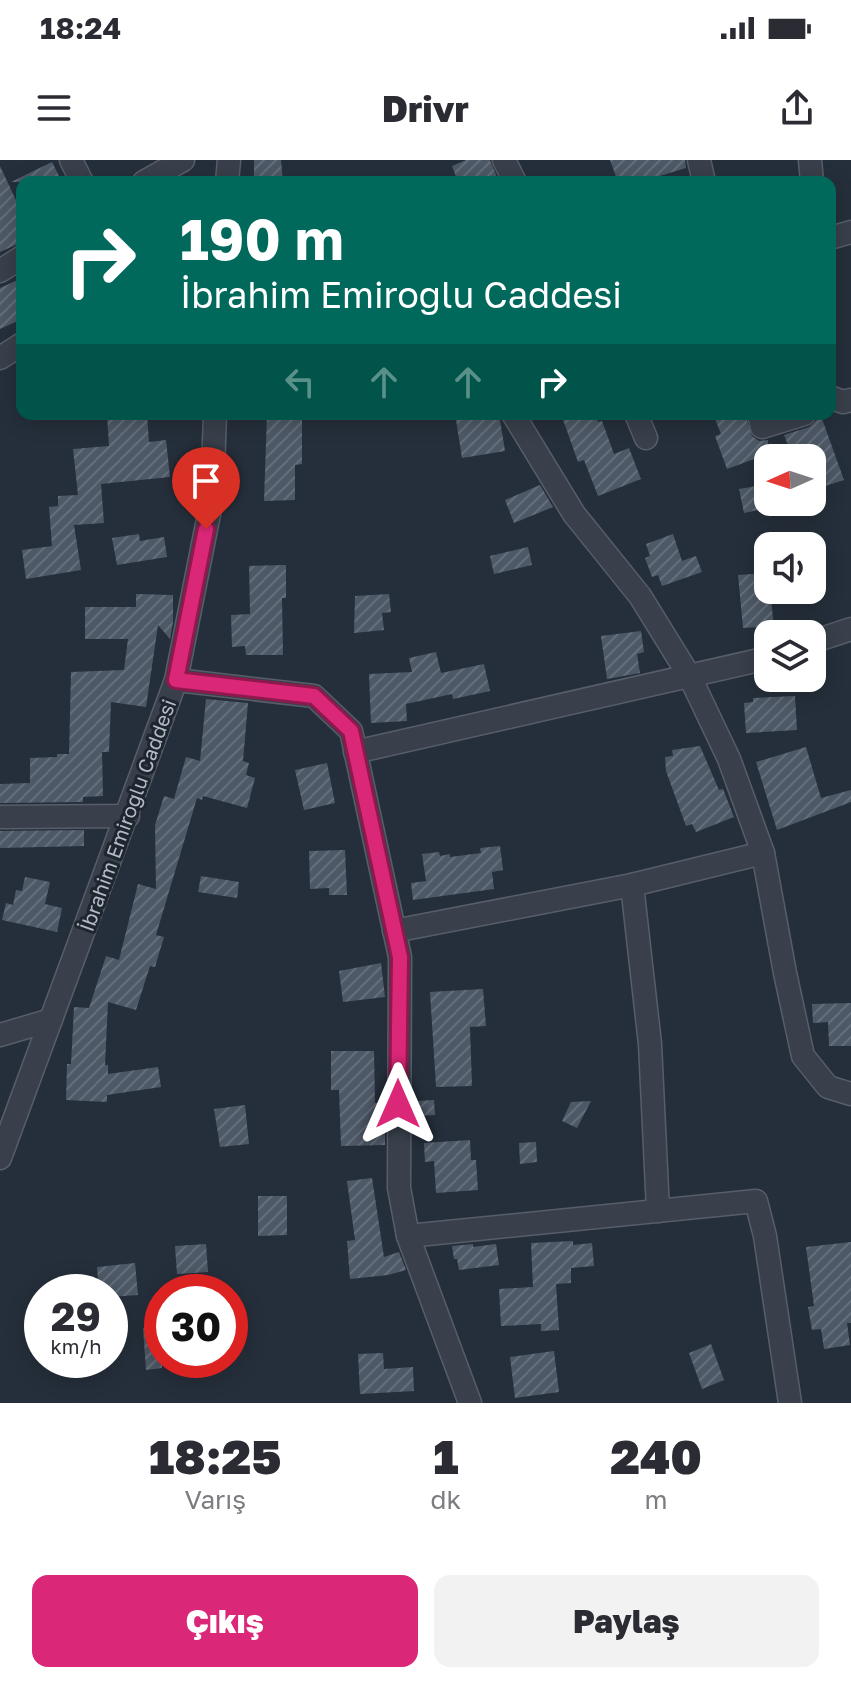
<!DOCTYPE html>
<html lang="tr">
<meta charset="utf-8">
<style>
:root{--surface:#fff;--page:#f2f2f3;--text:#2b2b33;--muted:#7c7c81;--accent:#db2777}
body{margin:0;font-family:"Golos Text",sans-serif;background:var(--page);color:var(--text);height:100vh;display:flex;flex-direction:column;font-size:30px;white-space:nowrap}
*{box-sizing:border-box;margin:0}
p{font-size:26px;color:var(--muted)}
.icon{flex:none;width:44px;height:44px;fill:none;stroke:currentColor;stroke-width:2;stroke-linecap:round;stroke-linejoin:round}
.map{position:relative;height:1243px;overflow:hidden}
.sheet{display:flex;flex-direction:column;background:var(--surface);flex:1}
.sheet>*{flex:none}
.guide{position:absolute;left:16px;top:16px;width:820px;height:244px;border-radius:16px;box-shadow:0 4px 20px #0003;background:#00695c;color:#fff;overflow:hidden}
.needle{width:52px;rotate:267deg}
.controls{position:absolute;left:754px;top:284px;display:grid;gap:16px}
.controls a{display:grid;place-items:center;width:72px;height:72px;border-radius:16px;background:var(--surface);box-shadow:0 4px 20px #0003;font-size:40px}
.speed{position:absolute;left:24px;top:1114px;display:flex;gap:16px;font-size:40px;font-weight:700;text-align:center}
.speed>*{display:grid;place-content:center;width:104px;height:104px;border-radius:50%;background:var(--surface);box-shadow:0 4px 20px #0003;line-height:1}
.speed small{font-size:20px;font-weight:400}
.speed .limit{border:12px solid #d22;background:#fff;color:#111}
.pin{position:absolute;display:grid;place-items:center;width:68px;height:68px;color:#fff;margin:-82px -34px;border-radius:50% 50% 50% 0;rotate:-45deg;box-shadow:0 0 8px #0007}
.pin .icon{rotate:45deg}
.me{position:absolute;width:88px;margin:-44px;rotate:0deg;stroke-linejoin:round;filter:drop-shadow(0 0 6px #0008)}
.turn{display:flex;align-items:center;gap:28px;height:168px;padding:0 32px;font-size:36px}
.turn .icon{width:104px;height:104px;stroke-width:2.5}
.turn b{display:block;font-size:56px;line-height:68px}
.lanes{display:flex;align-items:center;height:76px;padding:0 32px;background:#0003;justify-content:center;gap:40px;direction:ltr}
.lanes .off{opacity:.35}
.eta{display:flex;justify-content:space-evenly;align-items:center;height:136px;text-align:center}
.eta b{font-size:48px;font-weight:800;line-height:56px}
.primary-button{display:flex;gap:16px;margin-top:auto;padding:16px 32px}
.primary-button a{flex:1;height:92px;border-radius:16px;background:var(--accent);color:#fff;font-size:32px;font-weight:800;line-height:92px;text-align:center}
.primary-button a+a{background:var(--page);color:var(--text)}
.status{display:flex;justify-content:space-between;align-items:center;height:56px;padding:0 40px;background:var(--surface);direction:ltr}
.status svg{height:22px;fill:currentColor}
header{display:flex;justify-content:space-between;align-items:center;height:104px;padding:0 32px;background:var(--surface);font-size:36px;font-weight:800}
.map>svg:first-child{display:block}
.building{fill:url(#building-hatch)}
.lines{fill:none;stroke-linecap:round;stroke-linejoin:round}
.minor-casing{stroke:#575e69;stroke-width:25}
.minor{stroke:#39404b;stroke-width:22}
.route-casing{stroke:#8e194d;stroke-width:20}
.route{stroke:#db2777;stroke-width:14}
.labels{text-anchor:middle;dominant-baseline:central;stroke-width:6;stroke-linejoin:round;paint-order:stroke}
.street-label{font-size:20px;fill:#b4bbc7;stroke:#1e2630}
</style>
<div class="status"><b>18:24</b><svg viewBox="0 0 49 12"><path d="M0 12V9h3v3zM5 12V6h3v6zM10 12V3h3v9zM15 12V0h3v12zM26 1h20v11H26zM47 4h2v5h-2z"/></svg></div>
<header><svg class="icon" aria-label="menu" viewBox="0 0 24 24"><path d="M4 6h16M4 12h16M4 18h16"/></svg>Drivr<svg class="icon" aria-label="share" viewBox="0 0 24 24"><path d="M12 15V3M7 8l5-5 5 5M5 13v7h14v-7"/></svg></header>
<div class="map">
<svg width="851" height="1243" viewBox="0 0 851 1243">
<defs>
<pattern id="building-hatch" width="6" height="6" patternUnits="userSpaceOnUse" patternTransform="scale(2)"><rect width="6" height="6" fill="#4e5967"/><path d="M-1 1l2-2M0 6l6-6M5 7l2-2" fill="none" stroke="#656f7b"/></pattern>
</defs>
<rect width="100%" height="100%" fill="#252f3b"/>
<g class="building">
<polygon points="254,0 281,0 283,22 254,22"/>
<polygon points="466,0 490,0 499,22 458,22 452,6"/>
<polygon points="610,0 685,0 686,8 640,22 618,22"/>
<polygon points="52,2 62,22 11,22"/>
<polygon points="0,6 22,53 22,82 0,92"/>
<polygon points="22,118 22,159 0,169 0,128"/>
<polygon points="107,254 147,254 149,282 166,280 170,317 101,324 104,363 74,365 81,410 26,419 22,390 52,386 49,347 58,346 58,336 78,335 73,289 109,286"/>
<polygon points="267,254 302,254 302,304 295,305 295,340 264,341"/>
<polygon points="499,254 505,291 462,298 456,260"/>
<polygon points="561,254 595,254 598,262 602,261 614,294 629,288 641,319 598,336 584,300 578,302"/>
<polygon points="713,254 745,254 752,276 759,281 768,280 768,294 727,309 715,276 721,274"/>
<polygon points="821,256 844,320 819,328 812,308 812,287 792,295 784,275 809,267"/>
<polygon points="768,324 768,348 744,353 739,329"/>
<polygon points="540,325 553,347 514,363 505,340"/>
<polygon points="139,374 140,381 164,377 167,397 117,405 112,378"/>
<polygon points="673,374 682,401 696,396 702,412 662,426 658,415 652,417 645,398 650,396 646,384"/>
<polygon points="528,387 532,405 494,414 490,396"/>
<polygon points="286,405 286,438 282,438 283,495 246,495 245,486 232,487 231,455 250,454 249,406"/>
<polygon points="768,413 774,466 743,468 738,415"/>
<polygon points="136,434 173,435 173,462 170,479 158,465 146,547 111,542 109,592 102,592 103,636 83,637 83,642 0,643 0,624 30,623 30,598 57,597 57,594 69,594 71,512 124,510 128,479 85,479 85,447 136,447"/>
<polygon points="389,434 391,452 382,453 384,470 354,473 355,436"/>
<polygon points="641,471 644,492 637,494 640,513 607,519 601,476"/>
<polygon points="436,492 441,513 484,504 490,531 453,539 452,534 406,544 407,561 371,563 369,514 412,512 409,498"/>
<polygon points="795,536 797,570 746,573 744,543 753,542 753,538"/>
<polygon points="206,539 248,543 243,601 249,603 246,615 255,618 247,648 203,636 202,640 197,638 156,775 164,777 155,807 150,806 136,850 108,842 105,905 108,905 108,914 158,907 161,927 107,935 107,942 66,940 67,904 71,904 74,847 89,848 106,796 119,800 138,724 156,729 155,665 164,636 174,639 186,597 200,601"/>
<polygon points="700,586 719,630 723,629 734,657 696,672 692,664 686,666 666,611 665,597 673,596 672,590"/>
<polygon points="806,587 821,638 851,630 851,642 777,670 756,602"/>
<polygon points="327,603 335,643 304,650 295,610"/>
<polygon points="84,670 84,686 0,688 0,671"/>
<polygon points="500,686 503,710 492,712 494,729 413,740 411,723 426,721 422,694 439,692 440,696 450,694 450,697 481,693 480,688"/>
<polygon points="345,690 347,735 329,735 329,728 310,729 309,691"/>
<polygon points="201,716 239,722 237,738 198,732"/>
<polygon points="25,717 50,722 45,744 62,748 57,772 2,760 6,743 13,745 16,730 22,731"/>
<polygon points="381,803 385,837 343,842 339,811"/>
<polygon points="483,829 486,866 470,867 472,926 436,927 430,832"/>
<polygon points="851,843 851,886 829,886 828,862 813,863 812,844"/>
<polygon points="331,891 374,891 375,943 385,943 385,985 341,986 339,930 331,930"/>
<polygon points="434,940 435,955 418,956 418,941"/>
<polygon points="591,941 577,968 562,961 571,942"/>
<polygon points="245,945 249,984 220,987 214,949"/>
<polygon points="470,980 471,1000 476,1000 478,1030 436,1033 434,1001 425,1002 424,983"/>
<polygon points="536,982 537,1002 520,1004 519,983"/>
<polygon points="372,1018 384,1097 399,1092 406,1110 388,1115 350,1119 347,1081 355,1080 347,1021"/>
<polygon points="258,1036 287,1036 287,1075 258,1076"/>
<polygon points="573,1081 573,1085 592,1083 594,1106 571,1108 571,1123 556,1124 559,1170 541,1171 541,1164 501,1166 499,1129 533,1127 531,1083"/>
<polygon points="851,1082 851,1163 847,1163 850,1185 824,1189 821,1169 812,1170 808,1147 814,1146 806,1087"/>
<polygon points="206,1084 208,1112 177,1114 175,1086"/>
<polygon points="473,1084 473,1087 496,1084 499,1105 459,1110 457,1099 454,1099 452,1086"/>
<polygon points="135,1103 138,1135 110,1137 110,1132 99,1132 97,1107"/>
<polygon points="162,1166 162,1208 146,1210 143,1168"/>
<polygon points="711,1184 724,1220 702,1229 689,1193"/>
<polygon points="554,1191 559,1232 515,1238 510,1197"/>
<polygon points="383,1193 384,1209 413,1207 414,1231 360,1234 358,1194"/>
</g>
<g class="lines">
<defs>
<g id="minor">
<polyline points="71,0 82,22"/>
<polyline points="504,0 515,22"/>
<polyline points="699,0 704,22"/>
<polyline points="810,0 812,22"/>
<polyline points="144,22 183,0"/>
<polyline points="227,22 229,0"/>
<polyline points="830,78 851,72"/>
<polyline points="0,111 22,97"/>
<polyline points="0,198 22,184"/>
<polyline points="830,237 843,242 851,240"/>
<polyline points="513,254 574,354 640,436 690,517 729,599 763,693 785,813 803,896 828,927 851,934"/>
<polyline points="636,254 646,278"/>
<polyline points="759,254 762,267 804,254"/>
<polyline points="812,482 851,469"/>
<polyline points="176,520 314,536 351,571 400,797 399,1028 408,1076 470,1243"/>
<polyline points="355,592 768,498"/>
<polyline points="0,657 128,656"/>
<polyline points="632,725 650,884 658,1051"/>
<polyline points="394,771 632,725 763,693"/>
<polyline points="0,875 51,860"/>
<polyline points="0,998 176,520 212,339 215,254"/>
<polyline points="408,1076 756,1041 765,1076 790,1243"/>
</g>
</defs>
<use href="#minor" class="minor-casing"/>
<use href="#minor" class="minor"/>
</g>
<g class="lines">
<defs>
<polyline id="route" points="206,369 176,520 314,536 351,571 400,797 398,944"/>
</defs>
<use href="#route" class="route-casing"/>
<use href="#route" class="route"/>
</g>
<g class="labels">
<g class="street-label">
<text transform="translate(127 655) rotate(-70)">İbrahim Emiroğlu Caddesi</text>
</g>
</g>
</svg>
<div class="controls">
<a><svg class="needle" viewBox="-14 -14 28 28"><path d="M0-13l5 13h-10z" fill="#e53935"/><path d="M0 13l5-13h-10z" fill="#7c7c81"/></svg></a>
<a><svg class="icon" aria-label="sound" viewBox="0 0 24 24"><path d="M4 9h4l5-4v14l-5-4H4zM17 9q2 3 0 6"/></svg></a>
<a><svg class="icon" aria-label="layers" viewBox="0 0 24 24"><path d="M12 4l9 5-9 5-9-5zM3 14l9 5 9-5"/></svg></a>
</div>
<div class="speed"><div>29<small>km/h</small></div><div class="limit">30</div></div>
<div class="pin" style="left:206px;top:369px;background:#d93025"><svg class="icon" aria-label="arrive" viewBox="0 0 24 24"><path d="M6 21V4h12l-3 4 3 4H6"/></svg></div>
<svg class="me" style="left:398px;top:944px" viewBox="-20 -20 40 40"><path d="M0-17L14 15 0 8-14 15z" fill="#db2777" stroke="#fff" stroke-width="4"/></svg>
<div class="guide">
<div class="turn"><svg class="icon" aria-label="right" viewBox="0 0 24 24"><path d="M7 20v-9h11M14 6l5 5-5 5"/></svg><div><b>190 m</b>İbrahim Emiroğlu Caddesi</div></div>
<div class="lanes"><svg class="icon off" aria-label="left" viewBox="0 0 24 24"><path d="M17 20v-9H6M10 6l-5 5 5 5"/></svg><svg class="icon off" aria-label="ahead" viewBox="0 0 24 24"><path d="M12 20V5M6 11l6-6 6 6"/></svg><svg class="icon off" aria-label="ahead" viewBox="0 0 24 24"><path d="M12 20V5M6 11l6-6 6 6"/></svg><svg class="icon" aria-label="right" viewBox="0 0 24 24"><path d="M7 20v-9h11M14 6l5 5-5 5"/></svg></div>
</div>
</div>
<section class="sheet">
<div class="eta">
<div><b>18:25</b><p>Varış</p></div>
<div><b>1</b><p>dk</p></div>
<div><b>240</b><p>m</p></div>
</div>
<div class="primary-button"><a>Çıkış</a><a>Paylaş</a></div>
</section>
